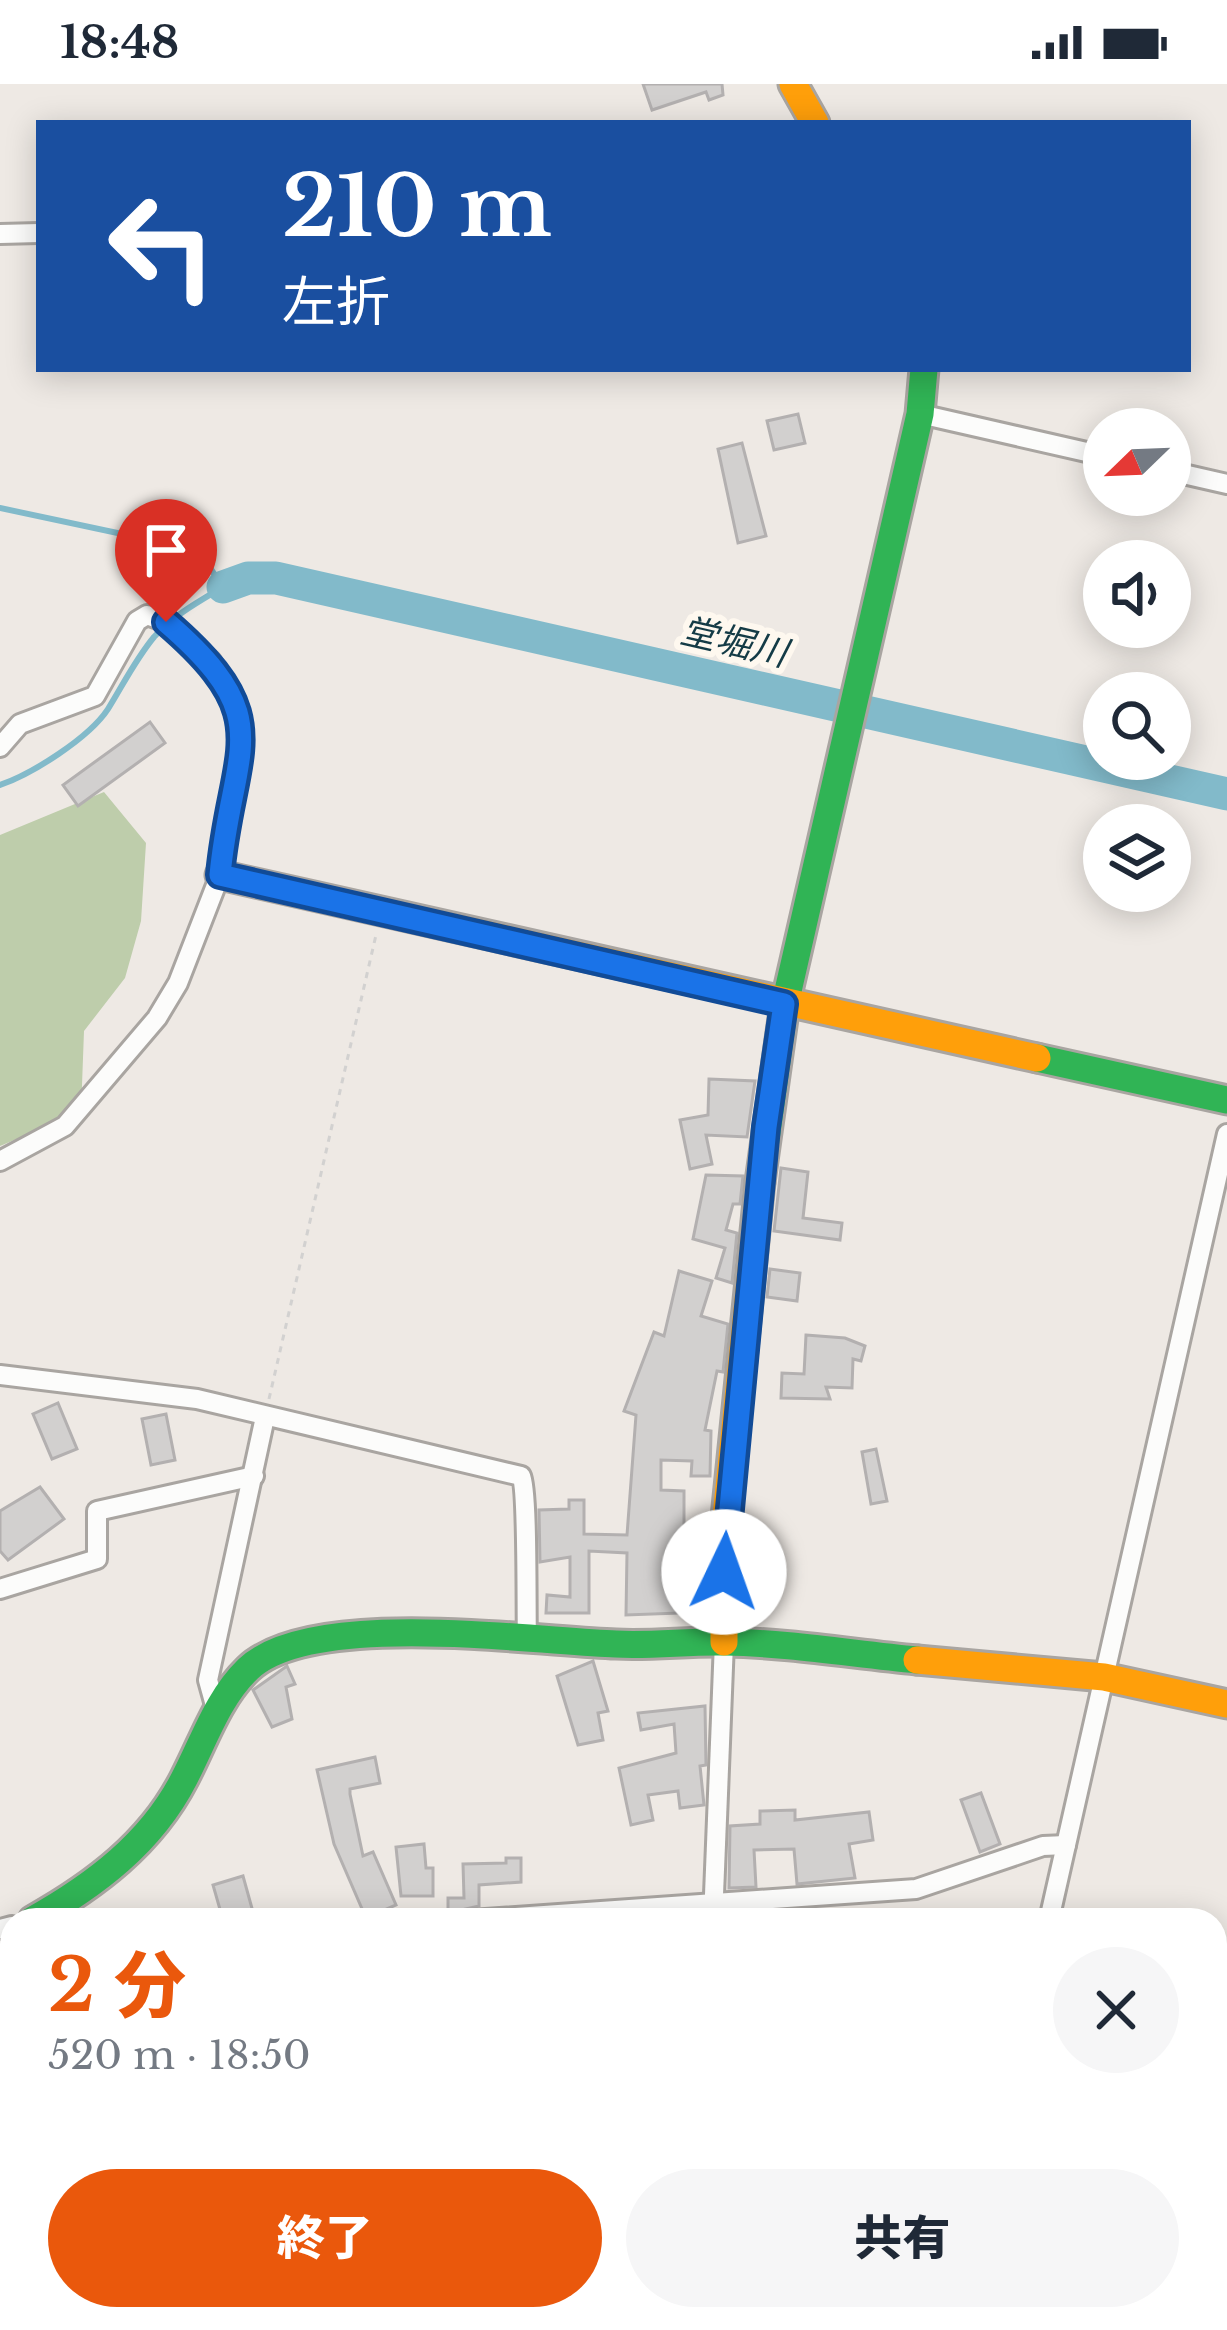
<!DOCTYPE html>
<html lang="ja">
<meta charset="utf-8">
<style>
:root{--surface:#fff;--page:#f6f6f7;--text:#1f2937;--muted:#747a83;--accent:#ea580c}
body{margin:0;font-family:"Libre Baskerville","Noto Sans JP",serif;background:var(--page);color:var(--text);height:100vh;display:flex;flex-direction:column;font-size:45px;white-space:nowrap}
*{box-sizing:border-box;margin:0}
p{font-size:39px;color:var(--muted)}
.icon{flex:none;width:66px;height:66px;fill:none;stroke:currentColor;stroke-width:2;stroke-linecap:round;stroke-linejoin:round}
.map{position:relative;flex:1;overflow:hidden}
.sheet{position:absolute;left:0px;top:1824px;width:1227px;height:423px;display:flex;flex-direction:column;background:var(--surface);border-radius:36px 36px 0 0;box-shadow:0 6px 30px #0003}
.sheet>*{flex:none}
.guide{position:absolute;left:36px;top:36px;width:1155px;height:252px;border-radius:0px;box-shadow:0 6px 30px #0003;background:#1a4fa0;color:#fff;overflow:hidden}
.needle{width:78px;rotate:247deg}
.buttons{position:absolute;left:1083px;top:324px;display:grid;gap:24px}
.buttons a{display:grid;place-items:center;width:108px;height:108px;border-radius:50%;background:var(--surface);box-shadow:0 6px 30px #0003;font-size:60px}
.pin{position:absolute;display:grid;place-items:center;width:102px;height:102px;color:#fff;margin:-123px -51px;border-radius:50% 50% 50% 0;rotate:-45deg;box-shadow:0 0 12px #0007}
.pin .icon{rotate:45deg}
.me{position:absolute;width:132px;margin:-66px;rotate:3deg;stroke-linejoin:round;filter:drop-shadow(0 0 9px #0008)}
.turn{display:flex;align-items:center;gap:42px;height:252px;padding:0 48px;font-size:54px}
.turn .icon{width:156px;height:156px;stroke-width:2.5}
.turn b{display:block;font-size:84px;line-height:102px}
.round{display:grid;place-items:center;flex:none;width:126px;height:126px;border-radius:63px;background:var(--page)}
.overview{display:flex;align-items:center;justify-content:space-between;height:204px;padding:0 48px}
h1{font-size:72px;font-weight:800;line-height:90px;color:var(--accent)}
.button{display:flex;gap:24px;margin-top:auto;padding:24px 48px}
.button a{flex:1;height:138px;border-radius:72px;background:var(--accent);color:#fff;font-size:48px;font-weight:800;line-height:138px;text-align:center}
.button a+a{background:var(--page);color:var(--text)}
.status{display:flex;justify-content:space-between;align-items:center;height:84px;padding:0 60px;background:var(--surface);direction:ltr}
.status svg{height:33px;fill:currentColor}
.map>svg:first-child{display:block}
.forest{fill:#becdab}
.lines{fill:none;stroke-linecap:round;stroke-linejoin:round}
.stream{stroke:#82baca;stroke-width:6}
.river{stroke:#82baca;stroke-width:33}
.building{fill:#d2d0cf;stroke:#b3b0b0;stroke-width:3}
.street-casing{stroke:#a9a5a1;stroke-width:24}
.fast-casing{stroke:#a9a5a1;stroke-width:33}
.slow-casing{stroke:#a9a5a1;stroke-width:33}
.path{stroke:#d2d1d0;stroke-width:3;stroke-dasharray:6 6;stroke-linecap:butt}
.street{stroke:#fcfcfb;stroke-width:18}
.fast{stroke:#30b455;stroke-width:27}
.slow{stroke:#ff9f0a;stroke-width:27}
.route-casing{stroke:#114b97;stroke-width:30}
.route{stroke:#1a73e8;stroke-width:21}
.labels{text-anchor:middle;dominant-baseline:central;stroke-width:12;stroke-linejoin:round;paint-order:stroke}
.water-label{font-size:36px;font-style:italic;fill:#143b46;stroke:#fef8ef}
</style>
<div class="status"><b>18:48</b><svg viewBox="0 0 49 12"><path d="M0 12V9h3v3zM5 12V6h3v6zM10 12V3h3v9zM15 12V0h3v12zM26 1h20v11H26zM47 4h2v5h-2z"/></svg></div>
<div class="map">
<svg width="1227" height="2246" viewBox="0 0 1227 2246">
<rect width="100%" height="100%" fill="#eee9e4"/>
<polygon class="forest" points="104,708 146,759 141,837 125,894 84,947 81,1028 0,1062 0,751"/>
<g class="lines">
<g class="stream">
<path d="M0 424 188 464 204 475 223 503C198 518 174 531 154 553 135 576 123 601 108 625 89 654 32 690 0 701"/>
<polyline points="0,2232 60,2246"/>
</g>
<polyline class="river" points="223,503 248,494 276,494 1227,710"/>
</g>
<g class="building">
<polygon points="643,0 722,0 723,11 709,16 706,8 652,26"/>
<polygon points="798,330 805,359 774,366 767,337"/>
<polygon points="742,359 766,452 738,459 718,365"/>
<polygon points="150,638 165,659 78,722 63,701"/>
<polygon points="709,995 755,997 747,1053 706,1051 712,1080 690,1085 680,1036 708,1031"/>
<polygon points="781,1084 808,1088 803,1134 842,1139 840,1156 774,1147"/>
<polygon points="706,1091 743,1092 740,1120 733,1120 726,1146 737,1149 732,1199 716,1194 725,1164 693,1155"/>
<polygon points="770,1185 800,1189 797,1217 767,1213"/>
<polygon points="679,1187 712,1197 701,1232 728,1240 723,1288 717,1287 705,1346 711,1347 710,1392 691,1392 692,1377 661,1376 661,1406 684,1407 684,1443 707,1445 706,1528 626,1531 627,1469 589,1467 589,1529 546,1529 547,1511 570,1513 570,1473 540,1478 539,1426 569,1425 569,1416 584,1416 584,1450 627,1451 636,1331 624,1327 654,1248 664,1252"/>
<polygon points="806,1251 845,1254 865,1262 861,1277 853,1275 852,1304 826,1303 830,1315 781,1314 782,1289 804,1290"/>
<polygon points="58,1319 77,1365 52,1375 33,1330"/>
<polygon points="166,1330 175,1376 151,1381 142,1335"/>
<polygon points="876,1365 887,1417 871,1420 862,1368"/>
<polygon points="40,1403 64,1435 8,1476 0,1467 0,1427"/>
<polygon points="593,1577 608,1627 598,1629 603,1656 578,1661 557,1592"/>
<polygon points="287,1582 295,1600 286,1603 292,1635 272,1643 253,1606"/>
<polygon points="705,1622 706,1681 700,1682 704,1721 680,1724 678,1707 648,1711 653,1736 631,1741 619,1684 676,1669 674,1640 641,1646 638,1629"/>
<polygon points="375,1673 380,1699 350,1705 350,1710 363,1772 373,1768 396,1821 366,1834 334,1760 317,1686"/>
<polygon points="981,1709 1000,1760 980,1768 961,1716"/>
<polygon points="795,1726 795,1736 869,1728 873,1756 849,1760 855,1794 797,1800 794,1765 754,1766 756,1803 729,1804 730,1742 760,1740 760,1727"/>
<polygon points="424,1760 426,1784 433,1784 433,1812 401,1812 396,1763"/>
<polygon points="506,1774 521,1774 521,1798 479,1801 479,1822 448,1829 448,1814 464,1814 463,1780 506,1779"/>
<polygon points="243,1792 253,1828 223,1836 213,1801"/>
</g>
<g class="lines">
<defs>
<g id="street">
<polyline points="0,150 39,149"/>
<polyline points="920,330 1104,372"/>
<polyline points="1170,387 1227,400"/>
<polyline points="0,663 20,640 95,612 137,537 147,531 166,538 211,577 238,623 240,667 220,791 178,899 157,934 65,1042 0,1077"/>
<path d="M0 1291 197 1315 521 1392C528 1404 526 1528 527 1556"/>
<polyline points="0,1505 97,1475 97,1427 254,1392"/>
<polyline points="216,1625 208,1596 265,1333"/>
<polyline points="471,1836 916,1805 1043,1762 1066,1761"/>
<polyline points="713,1836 724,1558"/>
<polyline points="1049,1836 1227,1050"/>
<polyline points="0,1845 12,1842"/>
<polyline points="1215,2208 1227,2211"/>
<polyline points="258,2246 259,2235"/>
<polyline points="676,2246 678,2235"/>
<polyline points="956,2246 959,2235"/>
</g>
<g id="fast">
<polyline points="1037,974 1227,1016"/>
<polyline points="760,1098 785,920 920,330 924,285"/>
<path d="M33 1836C95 1801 151 1759 184 1695 204 1657 217 1615 248 1585 311 1525 530 1557 616 1560 652 1562 689 1557 725 1558 789 1559 853 1570 917 1576"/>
</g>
<g id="slow">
<polyline points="793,0 815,39"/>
<polyline points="220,791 1037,974"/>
<polyline points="724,1558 724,1453 760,1098"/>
<polyline points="917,1576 1104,1593 1227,1620"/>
</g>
</defs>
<use href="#street" class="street-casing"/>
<use href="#fast" class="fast-casing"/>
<use href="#slow" class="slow-casing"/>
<g class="path">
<polyline points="269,1315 376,851"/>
<polyline points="450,2246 453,2235"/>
</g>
<use href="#street" class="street"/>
<use href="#fast" class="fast"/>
<use href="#slow" class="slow"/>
</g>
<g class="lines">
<defs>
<path id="route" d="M166 538C281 637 232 662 220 791L784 920 766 1043 724 1488"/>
</defs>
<use href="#route" class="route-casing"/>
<use href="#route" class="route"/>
</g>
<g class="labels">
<g class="water-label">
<text transform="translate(734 558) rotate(13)">堂堀川</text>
</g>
</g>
</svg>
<div class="buttons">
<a><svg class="needle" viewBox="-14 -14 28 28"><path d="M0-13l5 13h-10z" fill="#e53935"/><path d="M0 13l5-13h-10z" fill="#747a83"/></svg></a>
<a><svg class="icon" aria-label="sound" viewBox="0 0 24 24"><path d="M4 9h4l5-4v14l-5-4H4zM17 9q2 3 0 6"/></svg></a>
<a><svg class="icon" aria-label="search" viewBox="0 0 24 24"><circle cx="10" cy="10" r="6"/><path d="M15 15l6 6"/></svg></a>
<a><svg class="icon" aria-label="layers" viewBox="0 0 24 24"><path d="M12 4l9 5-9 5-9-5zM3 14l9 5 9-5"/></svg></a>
</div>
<div class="pin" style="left:166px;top:538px;background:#d93025"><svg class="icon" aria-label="arrive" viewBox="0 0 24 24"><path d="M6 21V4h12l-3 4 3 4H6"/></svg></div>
<svg class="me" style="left:724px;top:1488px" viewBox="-20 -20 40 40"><circle r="19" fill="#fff"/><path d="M0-13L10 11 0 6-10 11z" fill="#1a73e8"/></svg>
<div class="guide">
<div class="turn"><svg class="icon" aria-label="left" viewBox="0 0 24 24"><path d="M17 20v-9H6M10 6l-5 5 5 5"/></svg><div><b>210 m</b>左折</div></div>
</div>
<section class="sheet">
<div class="overview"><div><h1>2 分</h1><p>520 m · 18:50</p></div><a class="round"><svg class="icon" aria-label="close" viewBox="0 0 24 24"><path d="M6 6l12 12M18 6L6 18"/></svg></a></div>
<div class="button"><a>終了</a><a>共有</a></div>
</section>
</div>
